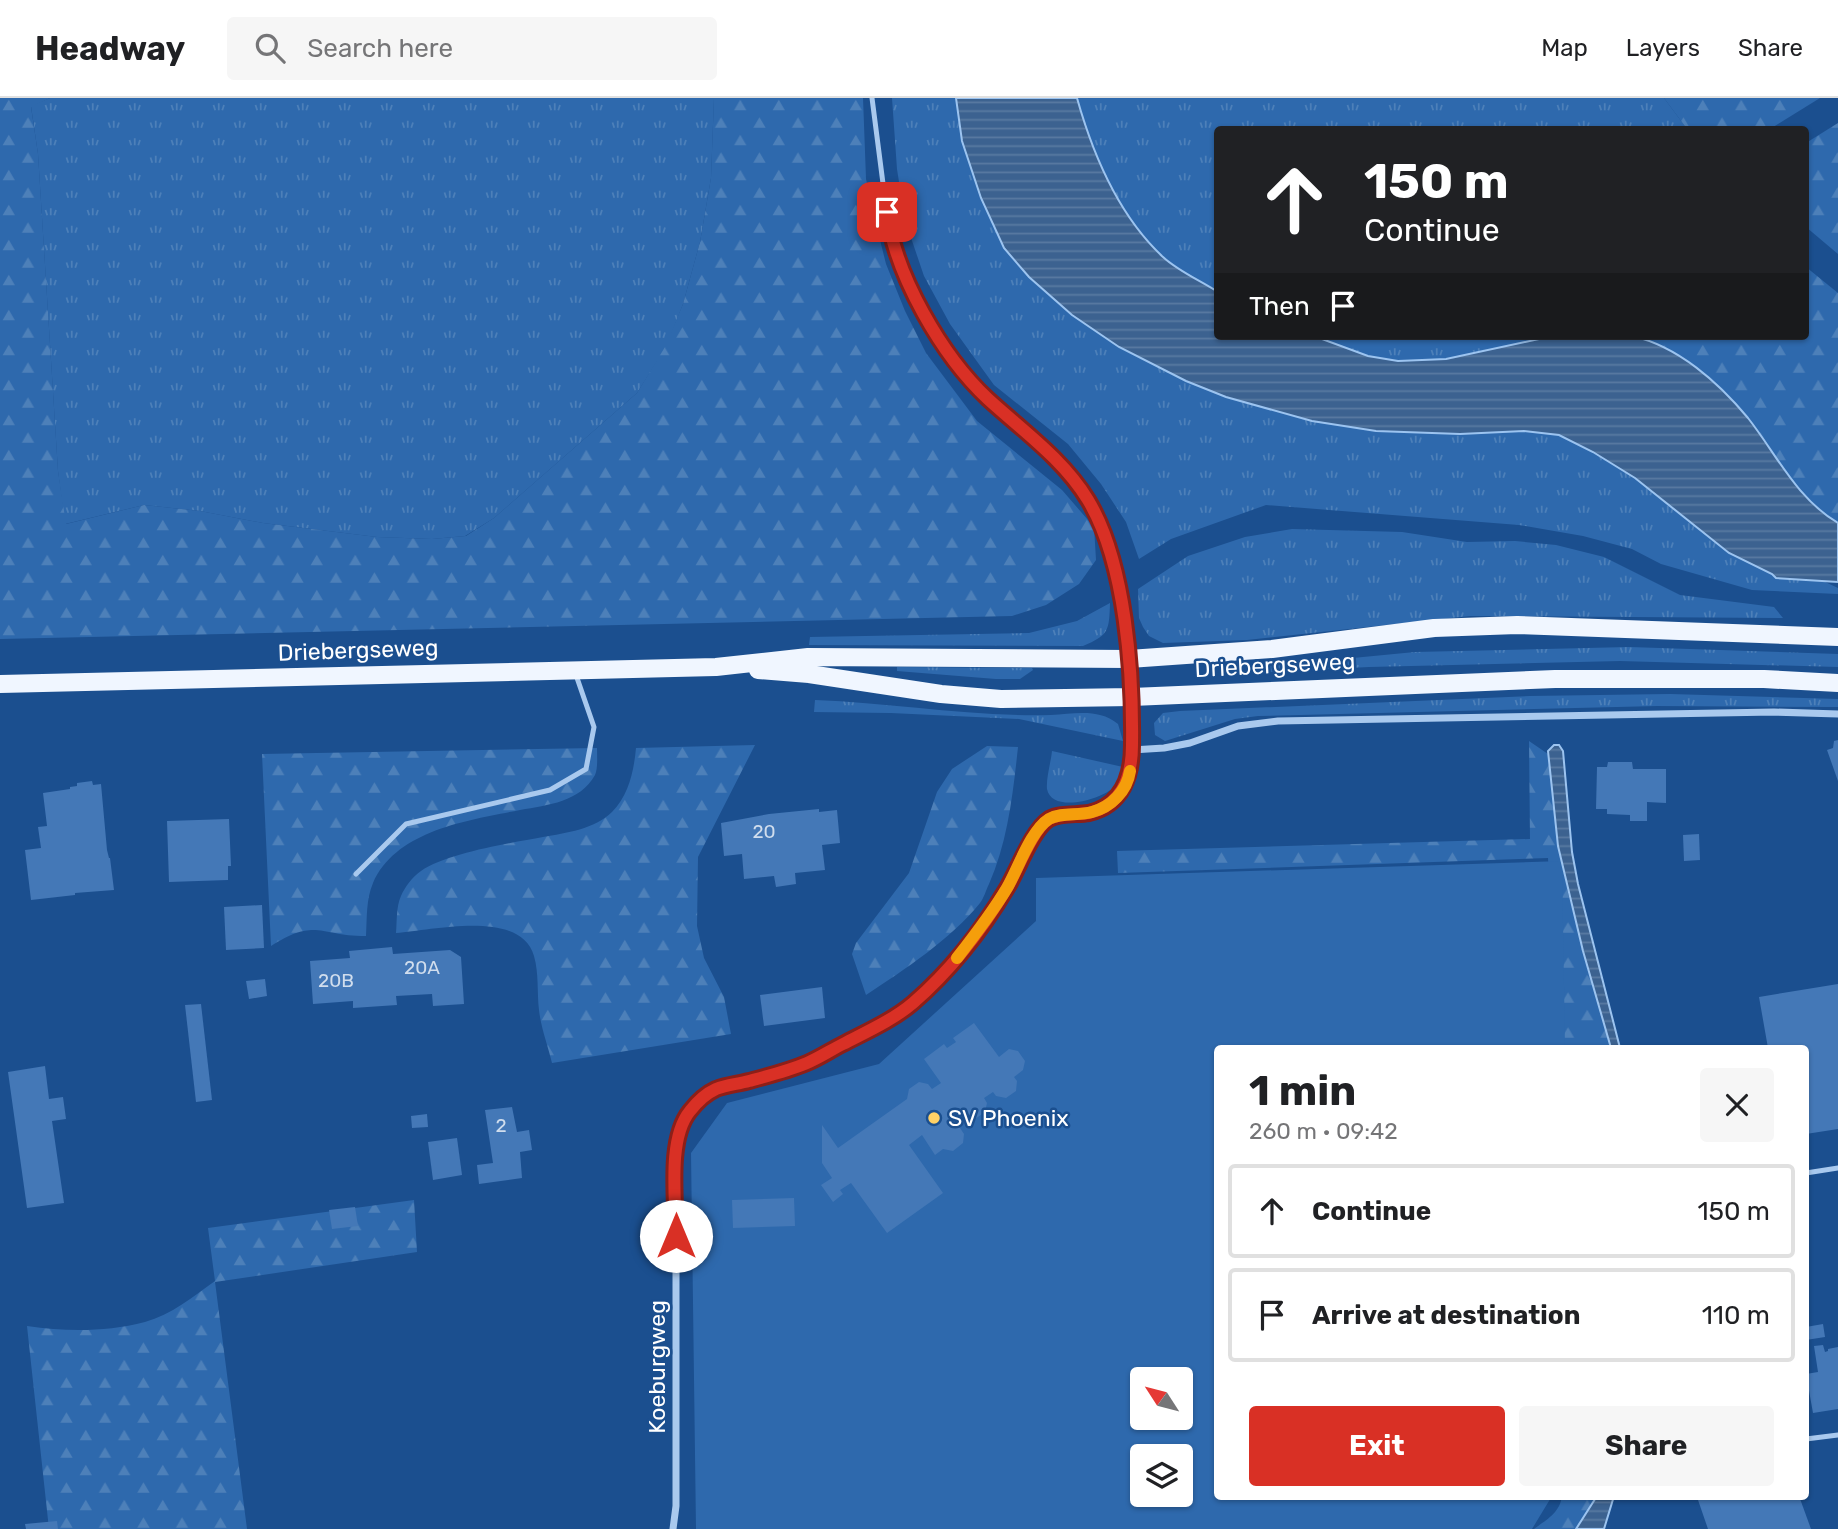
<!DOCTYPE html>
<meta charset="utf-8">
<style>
:root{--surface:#fff;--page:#f6f6f6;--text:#202124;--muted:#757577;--line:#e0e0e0;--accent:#d93025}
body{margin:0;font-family:Rubik,sans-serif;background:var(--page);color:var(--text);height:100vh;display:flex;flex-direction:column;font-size:26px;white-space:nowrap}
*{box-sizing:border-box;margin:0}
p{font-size:23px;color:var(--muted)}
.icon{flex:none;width:38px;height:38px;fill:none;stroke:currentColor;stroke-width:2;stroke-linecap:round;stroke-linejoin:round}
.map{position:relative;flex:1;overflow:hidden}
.sheet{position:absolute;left:1214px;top:947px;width:595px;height:455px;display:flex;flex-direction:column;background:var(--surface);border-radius:7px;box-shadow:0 2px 5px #0004}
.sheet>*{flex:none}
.guide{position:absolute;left:1214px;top:28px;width:595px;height:214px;border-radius:7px;box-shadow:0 2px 5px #0004;background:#202124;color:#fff;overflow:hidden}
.needle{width:46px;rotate:306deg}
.buttons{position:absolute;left:1130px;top:1269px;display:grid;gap:14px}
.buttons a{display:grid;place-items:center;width:63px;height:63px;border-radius:7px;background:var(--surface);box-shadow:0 2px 5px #0004;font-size:35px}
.pin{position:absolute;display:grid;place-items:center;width:60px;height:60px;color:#fff;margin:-30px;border-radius:14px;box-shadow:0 4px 10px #0006}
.me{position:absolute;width:77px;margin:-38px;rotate:0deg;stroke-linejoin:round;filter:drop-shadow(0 0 5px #0008)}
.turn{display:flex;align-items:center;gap:24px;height:147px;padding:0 35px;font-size:32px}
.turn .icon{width:91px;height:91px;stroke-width:2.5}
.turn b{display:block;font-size:49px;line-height:60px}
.then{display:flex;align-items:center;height:66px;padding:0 35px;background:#0003;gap:14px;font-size:26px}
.round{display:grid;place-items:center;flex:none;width:74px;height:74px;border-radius:7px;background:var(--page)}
.headline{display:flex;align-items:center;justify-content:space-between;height:119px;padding:0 35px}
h1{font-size:42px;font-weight:700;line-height:52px}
.button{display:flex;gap:14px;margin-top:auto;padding:14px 35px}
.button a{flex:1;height:80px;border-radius:7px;background:var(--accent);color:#fff;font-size:28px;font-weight:700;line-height:80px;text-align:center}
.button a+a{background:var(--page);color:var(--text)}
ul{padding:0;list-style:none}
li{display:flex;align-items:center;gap:21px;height:94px;margin:0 14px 10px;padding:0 21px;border:4px solid var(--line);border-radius:7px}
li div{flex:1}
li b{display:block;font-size:26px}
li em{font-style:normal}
header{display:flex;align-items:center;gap:42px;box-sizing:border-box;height:98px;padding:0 35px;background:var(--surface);border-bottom:2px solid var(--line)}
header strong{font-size:33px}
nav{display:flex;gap:38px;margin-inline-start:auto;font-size:24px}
.search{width:490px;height:63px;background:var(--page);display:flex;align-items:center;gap:18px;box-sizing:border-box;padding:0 24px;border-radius:7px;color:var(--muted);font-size:26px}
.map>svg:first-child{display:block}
.grass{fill:url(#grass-tufts)}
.forest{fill:url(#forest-firs)}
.park{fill:#2e69ad;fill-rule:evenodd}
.water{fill:url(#water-rules);stroke:#9cc4f0;stroke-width:2}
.building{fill:#4478b7}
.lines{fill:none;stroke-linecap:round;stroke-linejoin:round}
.service{stroke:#a9c9ee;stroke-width:5}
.minor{stroke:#a9c9ee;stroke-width:7}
.primary{stroke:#f0f6ff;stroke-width:18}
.route-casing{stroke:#8d1f18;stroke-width:18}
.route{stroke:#d93025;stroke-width:12}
.slow{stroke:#f59e0b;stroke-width:12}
.poi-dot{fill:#ffd166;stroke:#1b4f8f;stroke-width:2.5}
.labels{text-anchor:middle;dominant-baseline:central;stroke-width:5;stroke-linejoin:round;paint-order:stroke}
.number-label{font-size:19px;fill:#d0dded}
.street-label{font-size:23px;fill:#fff;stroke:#1b4f8f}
.poi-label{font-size:23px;fill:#fff;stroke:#1b4f8f;text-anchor:start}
</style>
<header>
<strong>Headway</strong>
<div class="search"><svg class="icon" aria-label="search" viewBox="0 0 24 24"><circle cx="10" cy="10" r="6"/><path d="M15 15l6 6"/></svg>Search here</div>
<nav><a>Map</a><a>Layers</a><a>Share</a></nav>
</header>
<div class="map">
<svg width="1838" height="1431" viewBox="0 0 1838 1431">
<defs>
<pattern id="grass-tufts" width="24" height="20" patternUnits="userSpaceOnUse" patternTransform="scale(1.75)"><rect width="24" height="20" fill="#2e69ad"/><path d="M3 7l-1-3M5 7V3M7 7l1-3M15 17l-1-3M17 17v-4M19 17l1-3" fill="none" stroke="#4d80b9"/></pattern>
<pattern id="forest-firs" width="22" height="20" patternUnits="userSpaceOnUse" patternTransform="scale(1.75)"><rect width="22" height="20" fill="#2e69ad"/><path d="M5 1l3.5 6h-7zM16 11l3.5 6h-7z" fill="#4d80b9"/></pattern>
<pattern id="water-rules" width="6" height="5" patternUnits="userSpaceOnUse" patternTransform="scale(1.75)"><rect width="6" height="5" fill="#3c6290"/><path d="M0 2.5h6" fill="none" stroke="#597aa1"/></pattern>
</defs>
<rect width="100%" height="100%" fill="#1b4f8f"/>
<g class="grass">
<polygon points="50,0 714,0 711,80 700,144 683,206 666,249 637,295 494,420 465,438 432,441 377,439 263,425 200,413 144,407 65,426 58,373 38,56 31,8"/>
<polygon points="892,0 956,0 962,43 981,100 1004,150 1072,217 1119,249 1186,283 1226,299 1312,323 1376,333 1460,336 1524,333 1559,337 1593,354 1636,380 1673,409 1777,480 1823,483 1838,490 1838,496 1752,492 1661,466 1632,451 1583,438 1519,427 1266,407 1171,441 1139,461 1126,424 1101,386 1068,346 994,287 950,226 924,178 905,122 897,71"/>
<path d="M1077 0H1664L1687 31 1218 32V194C1201 183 1178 173 1163 159 1119 118 1093 57 1077 0Z"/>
<path d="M1314 238H1553C1503 250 1450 266 1397 262 1369 261 1340 249 1314 238Z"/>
<polygon points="1292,431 1402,434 1467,444 1515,443 1556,447 1604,459 1680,497 1774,509 1783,520 1470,518 1247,542 1163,545 1149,538 1143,529 1139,520 1138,491 1188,458 1245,439"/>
<path d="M1110 505C1109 533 1109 537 1083 548L809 547 810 539 1029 535 1077 523Z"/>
<polygon points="1629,549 1838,556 1838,569 1620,563 1369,569 1252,575 1248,573 1248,570 1415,554"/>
<polygon points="897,569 1032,570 1033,572 1020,581 996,581 897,573"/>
<polygon points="1670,596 1838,601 1838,609 1657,608 1258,618 1235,621 1165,643 1155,637 1154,625 1163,615 1180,613 1530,598"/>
<path d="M815 602C894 605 972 619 1051 617 1075 616 1098 610 1118 626L1123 643 1019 621 891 615 814 614Z"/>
<path d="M1052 653 1123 669C1121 676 1119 683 1114 689 1103 701 1052 716 1047 691 1046 680 1051 664 1052 653Z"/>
</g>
<g class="forest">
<polygon points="0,0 50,0 31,9 38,56 58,373 66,426 144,407 200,413 263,425 377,439 432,441 466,438 494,420 637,295 665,249 683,206 700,144 711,80 714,0 863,0 866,81 876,126 886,166 905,213 926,255 977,323 1062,392 1094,429 1096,462 1079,486 1046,507 1012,518 0,541"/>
<polygon points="1664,0 1820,0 1770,31 1687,31"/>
<polygon points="1838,25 1838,156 1806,129 1806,45"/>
<polygon points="1806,169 1838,195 1838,425 1823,417 1801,395 1781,369 1644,240 1632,238 1806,238"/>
<polygon points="1529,643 1548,656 1558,748 1569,799 1611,950 1559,950 1548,760 1118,775 1117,753 1530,741"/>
<path d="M755 647 698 759 697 828 704 860 724 899 731 936 552 965C548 948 541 930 539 912 537 895 539 875 534 858 521 811 434 832 396 835 397 823 396 809 401 798 405 789 412 779 421 773 447 755 510 745 543 739 566 735 595 731 612 714 629 697 634 672 636 650Z"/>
<path d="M987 648 1018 649C1013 695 1008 743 989 786 986 792 984 800 980 805 951 841 904 872 866 897L852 856 856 845 909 775 937 694 952 671Z"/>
<path d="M597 650C597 659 598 670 595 677 580 704 548 707 520 712 469 722 396 732 373 785 366 801 367 820 366 838 320 838 316 819 271 848L262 656Z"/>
<path d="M414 1102 417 1154 215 1184 247 1431H49L27 1228C67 1234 106 1234 145 1224 171 1217 194 1198 215 1183L208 1130Z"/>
<path d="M1562 1398H1597L1576 1431H1534C1546 1422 1560 1415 1562 1398Z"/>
</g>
<path class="park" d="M1562 763 1565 950H1218V1398H1552L1532 1431H696L691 1055 727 1005 879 966 1036 823V780ZM1143 1281H1181V1320H1143ZM1143 1358H1181V1396H1143Z"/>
<g class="water">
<path d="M956 0H1077C1093 57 1119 118 1163 159 1178 173 1201 183 1218 194V238H1314L1368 258 1398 263 1446 261 1553 238H1632C1678 248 1719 285 1748 320 1777 357 1796 400 1838 425V484L1776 480 1772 476 1729 455 1635 380 1593 354 1559 337 1524 333 1460 336 1376 333 1312 323 1226 299 1186 283 1119 249 1072 217 1029 179 1004 150 981 100 962 43Z"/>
<polygon points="1554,647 1559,647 1563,653 1572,754 1578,786 1620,950 1611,950 1583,853 1558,748 1548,653"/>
<polygon points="1597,1398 1614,1398 1604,1431 1576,1431"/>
</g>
<g class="building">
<polygon points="1838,642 1838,683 1827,652 1833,650 1834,643"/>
<polygon points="1608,664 1632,664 1633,671 1666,671 1666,705 1647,704 1647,723 1630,723 1630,717 1607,716 1607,711 1596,711 1597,669 1607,669"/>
<polygon points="92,683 93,687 101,686 107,752 109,760 110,760 114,792 75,795 75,797 31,802 25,752 41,750 38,729 47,728 43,695 70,691 70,689 77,688 77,685"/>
<polygon points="819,711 819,714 837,712 840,745 822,747 825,772 795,775 796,786 776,789 774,778 744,781 742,756 724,758 721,725 769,716"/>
<polygon points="229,721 231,768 228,768 228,782 169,784 167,723"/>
<polygon points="1699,736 1700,762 1684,763 1683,737"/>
<polygon points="262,807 264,850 226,852 224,809"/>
<polygon points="392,849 393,856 450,852 461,859 464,906 433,908 432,896 396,898 397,907 353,910 353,903 313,906 310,863 350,860 349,853"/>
<polygon points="265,881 267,898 249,901 246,883"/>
<polygon points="1838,886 1838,1031 1806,1036 1806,950 1768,950 1759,899"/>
<polygon points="822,889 825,920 764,928 760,897"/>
<polygon points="201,906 212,1002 196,1004 185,907"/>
<polygon points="974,925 999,959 1009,951 1018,953 1025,963 1023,972 1014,979 1017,983 1016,993 1006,1000 996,998 993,994 984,1000 987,1005 985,1014 975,1021 966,1020 963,1015 954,1021 964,1036 963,1045 953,1053 943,1051 935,1057 922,1037 909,1047 943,1095 887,1135 851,1085 840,1092 843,1096 833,1104 821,1087 832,1080 822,1065 822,1027 838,1050 907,1001 909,991 919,984 928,986 932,991 941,985 924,961 944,946 947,950 956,944 953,940"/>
<polygon points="45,968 49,1001 63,999 66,1021 52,1023 64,1105 27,1110 8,974"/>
<polygon points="512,1009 517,1034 529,1032 532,1052 520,1054 522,1080 479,1086 477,1067 493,1065 485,1012"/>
<polygon points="427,1016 428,1029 412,1030 411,1018"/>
<polygon points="457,1040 462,1077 433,1082 428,1044"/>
<polygon points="794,1100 795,1128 733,1130 732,1102"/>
<polygon points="355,1109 358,1128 332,1131 329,1112"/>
<polygon points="1823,1226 1825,1239 1806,1242 1806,1229"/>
<polygon points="1823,1247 1825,1254 1828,1253 1828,1251 1838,1249 1838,1311 1813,1315 1806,1276 1818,1274 1814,1248"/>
<polygon points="1707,1398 1799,1398 1811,1431 1708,1431 1698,1402"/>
<polygon points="57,1423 58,1431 26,1431 25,1426"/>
</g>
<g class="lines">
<g class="service">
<polyline points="872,0 890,140 927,223 961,272 987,300 1031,338 1071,379 1089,404 1104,441 1118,487"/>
<polyline points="356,776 406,726 550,692 586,671 594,629 576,577"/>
<polyline points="1806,1075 1838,1070"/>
<polyline points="1806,1341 1838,1337"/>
</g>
<g class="minor">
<polyline points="1132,652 1164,650 1190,645 1238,628 1278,623 1774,614 1838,616"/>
<polyline points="673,1431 676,1408 676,1057 679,1033 687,1017 701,1000 717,990 750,983 808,965 911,906 947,872 979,833 1007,790 1037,735 1050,720 1091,714 1116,701 1129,678 1132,652 1129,561 1118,487"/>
</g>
<g class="primary">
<polyline points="758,572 809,576 941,596 1001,601 1132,599 1555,581 1764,581 1838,585"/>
<polyline points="0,586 716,569 808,559 1129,561 1272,551 1434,530 1517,527 1838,539"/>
</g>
</g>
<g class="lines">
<defs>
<path id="route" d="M676 1138C676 1103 667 1041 690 1013 697 1004 705 996 716 991 726 987 738 986 749 983 768 978 788 973 807 965 819 960 831 952 843 946 866 934 893 922 913 905 950 873 982 832 1007 790 1018 772 1032 732 1049 721 1060 715 1077 717 1089 715 1123 707 1132 677 1132 647 1133 575 1126 465 1088 402 1063 361 1023 333 988 301 942 258 895 177 887 114"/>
</defs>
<use href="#route" class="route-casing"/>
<use href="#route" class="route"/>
<path class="slow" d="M957 860C975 837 992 815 1007 790 1018 771 1031 732 1049 721 1061 714 1079 718 1092 714 1111 709 1127 693 1130 673"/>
</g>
<circle class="poi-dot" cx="934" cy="1020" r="7"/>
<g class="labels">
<g class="number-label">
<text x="764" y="733">20</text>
<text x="422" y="869">20A</text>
<text x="336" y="882">20B</text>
<text x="501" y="1027">2</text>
</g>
<g class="street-label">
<text transform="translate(358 552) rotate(-2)">Driebergseweg</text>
<text transform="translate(1275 567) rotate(-3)">Driebergseweg</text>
<text transform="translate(657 1269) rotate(-90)">Koeburgweg</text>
</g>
<g class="poi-label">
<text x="948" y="1020">SV Phoenix</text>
</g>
</g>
</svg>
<div class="buttons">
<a><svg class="needle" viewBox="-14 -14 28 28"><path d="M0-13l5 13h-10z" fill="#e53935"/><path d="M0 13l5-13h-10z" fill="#757577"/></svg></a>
<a><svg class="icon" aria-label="layers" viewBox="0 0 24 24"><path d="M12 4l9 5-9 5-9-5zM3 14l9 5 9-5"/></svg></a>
</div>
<div class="pin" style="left:887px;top:114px;background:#d93025"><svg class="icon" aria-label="arrive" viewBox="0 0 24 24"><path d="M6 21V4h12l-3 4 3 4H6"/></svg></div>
<svg class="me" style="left:676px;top:1138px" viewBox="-20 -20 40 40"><circle r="19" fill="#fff"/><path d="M0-13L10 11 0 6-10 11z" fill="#d93025"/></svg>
<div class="guide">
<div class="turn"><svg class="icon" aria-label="ahead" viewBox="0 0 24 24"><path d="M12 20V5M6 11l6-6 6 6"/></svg><div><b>150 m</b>Continue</div></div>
<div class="then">Then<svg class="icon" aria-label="arrive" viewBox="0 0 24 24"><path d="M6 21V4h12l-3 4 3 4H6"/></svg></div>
</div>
<section class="sheet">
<div class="headline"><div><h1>1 min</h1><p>260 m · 09:42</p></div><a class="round"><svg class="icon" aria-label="close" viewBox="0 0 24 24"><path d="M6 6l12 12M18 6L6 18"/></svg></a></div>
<ul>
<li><svg class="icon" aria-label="ahead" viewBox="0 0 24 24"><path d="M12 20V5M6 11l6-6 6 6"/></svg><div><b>Continue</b></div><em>150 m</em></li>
<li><svg class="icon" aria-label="arrive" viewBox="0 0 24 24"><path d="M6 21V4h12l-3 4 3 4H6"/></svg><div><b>Arrive at destination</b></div><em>110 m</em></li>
</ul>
<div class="button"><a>Exit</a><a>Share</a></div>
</section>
</div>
